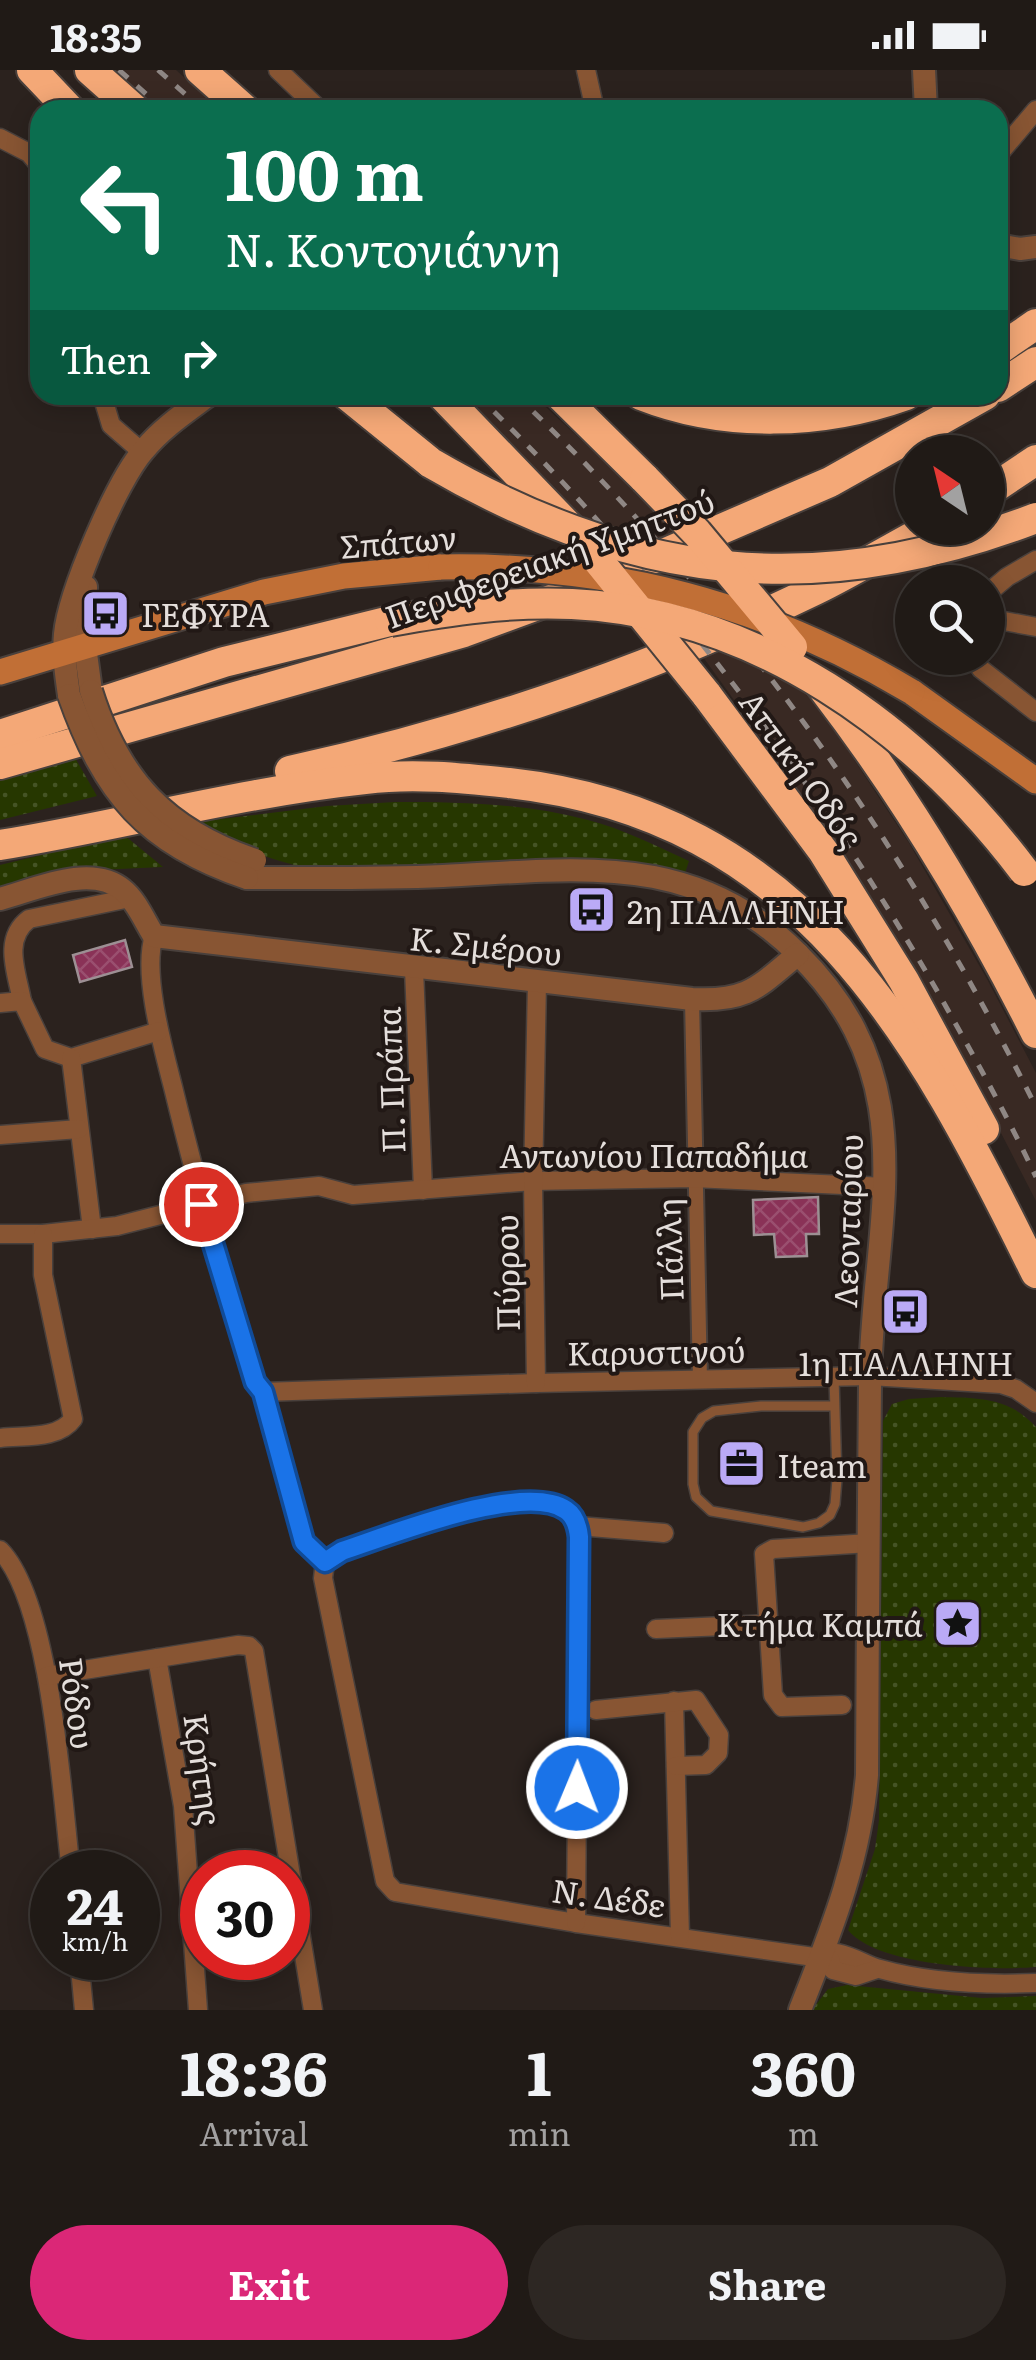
<!DOCTYPE html>
<meta charset="utf-8">
<style>
:root{--surface:#201a16;--page:#2d2723;--text:#f1f3f6;--muted:#a2a1a1;--line:#3d3835;--accent:#db2777}
body{margin:0;font-family:Literata,serif;background:var(--page);color:var(--text);height:100vh;display:flex;flex-direction:column;font-size:38px;white-space:nowrap}
*{box-sizing:border-box;margin:0}
p{font-size:32px;color:var(--muted)}
.icon{flex:none;width:55px;height:55px;fill:none;stroke:currentColor;stroke-width:2;stroke-linecap:round;stroke-linejoin:round}
.map{position:relative;height:1940px;overflow:hidden}
.drawer{display:flex;flex-direction:column;background:var(--surface);flex:1}
.drawer>*{flex:none}
.banner{position:absolute;left:30px;top:30px;width:978px;height:305px;border-radius:30px;box-shadow:0 5px 25px #0003,0 0 0 2px var(--line);background:#0b6e4f;color:#fff;overflow:hidden}
.needle{width:65px;rotate:325deg}
.controls{position:absolute;left:895px;top:365px;display:grid;gap:20px}
.controls a{display:grid;place-items:center;width:110px;height:110px;border-radius:50%;background:var(--surface);box-shadow:0 5px 25px #0003,0 0 0 2px var(--line);font-size:50px}
.speed{position:absolute;left:30px;top:1780px;display:flex;gap:20px;font-size:50px;font-weight:700;text-align:center}
.speed>*{display:grid;place-content:center;width:130px;height:130px;border-radius:50%;background:var(--surface);box-shadow:0 5px 25px #0003,0 0 0 2px var(--line);line-height:1}
.speed small{font-size:25px;font-weight:400}
.speed .limit{border:15px solid #d22;background:#fff;color:#111}
.pin{position:absolute;display:grid;place-items:center;width:85px;height:85px;color:#fff;margin:-42px;border:5px solid #fff;border-radius:50%;box-shadow:0 2px 10px #0007}
.me{position:absolute;width:110px;margin:-55px;rotate:1deg;stroke-linejoin:round;filter:drop-shadow(0 0 8px #0008)}
.turn{display:flex;align-items:center;gap:35px;height:210px;padding:0 30px;font-size:45px}
.turn .icon{width:130px;height:130px;stroke-width:2.5}
.turn b{display:block;font-size:70px;line-height:85px}
.then{display:flex;align-items:center;height:95px;padding:0 30px;background:#0003;gap:20px;font-size:38px}
.eta{display:flex;justify-content:space-evenly;align-items:center;height:170px;text-align:center}
.eta b{font-size:60px;font-weight:700;line-height:70px}
.cta{display:flex;gap:20px;margin-top:auto;padding:20px 30px}
.cta a{flex:1;height:115px;border-radius:60px;background:var(--accent);color:#fff;font-size:40px;font-weight:700;line-height:115px;text-align:center}
.cta a+a{background:var(--page);color:var(--text)}
.status{display:flex;justify-content:space-between;align-items:center;height:70px;padding:0 50px;background:var(--surface);direction:ltr}
.status svg{height:28px;fill:currentColor}
.map>svg:first-child{display:block}
.built{fill:#392923}
.grass{fill:url(#grass-dots)}
.building{fill:url(#building-cross-hatch);stroke:#9d9094;stroke-width:2.5}
.lines{fill:none;stroke-linecap:round;stroke-linejoin:round}
.service-casing{stroke:#49403c;stroke-width:12}
.pedestrian-casing{stroke:#49403c;stroke-width:18}
.minor-casing{stroke:#49403c;stroke-width:21}
.tertiary-casing{stroke:#49403c;stroke-width:26}
.secondary-casing{stroke:#49403c;stroke-width:29}
.motorway-casing{stroke:#49403c;stroke-width:34}
.service{stroke:#853;stroke-width:9}
.pedestrian{stroke:#853;stroke-width:14}
.minor{stroke:#853;stroke-width:18}
.tertiary{stroke:#853;stroke-width:22}
.secondary{stroke:#c16f36;stroke-width:25}
.motorway{stroke:#f4a877;stroke-width:30}
.rail{stroke:#8f8784;stroke-width:5;stroke-dasharray:12 12;stroke-linecap:butt}
.tertiary-bridge-casing{stroke:#49403c;stroke-width:26;stroke-linecap:butt}
.secondary-bridge-casing{stroke:#49403c;stroke-width:29;stroke-linecap:butt}
.motorway-bridge-casing{stroke:#49403c;stroke-width:34;stroke-linecap:butt}
.tertiary-bridge{stroke:#853;stroke-width:22}
.secondary-bridge{stroke:#c16f36;stroke-width:25}
.motorway-bridge{stroke:#f4a877;stroke-width:30}
.route-casing{stroke:#114b97;stroke-width:25}
.route{stroke:#1a73e8;stroke-width:18}
.labels{text-anchor:middle;dominant-baseline:central;stroke-width:8;stroke-linejoin:round;paint-order:stroke}
.street-label{font-size:32px;fill:#e4dedb;stroke:#211815}
.poi-label{font-size:32px;fill:#e4dedb;stroke:#211815;text-anchor:start}
</style>
<div class="status"><b>18:35</b><svg viewBox="0 0 49 12"><path d="M0 12V9h3v3zM5 12V6h3v6zM10 12V3h3v9zM15 12V0h3v12zM26 1h20v11H26zM47 4h2v5h-2z"/></svg></div>
<div class="map">
<svg width="1036" height="1940" viewBox="0 0 1036 1940">
<defs>
<pattern id="grass-dots" width="8" height="8" patternUnits="userSpaceOnUse" patternTransform="scale(2.5)"><rect width="8" height="8" fill="#263700"/><path d="M2 2h.1M6 6h.1" fill="none" stroke="#455425" stroke-width="1.8" stroke-linecap="round"/></pattern>
<pattern id="building-cross-hatch" width="8" height="8" patternUnits="userSpaceOnUse" patternTransform="scale(2.5)"><rect width="8" height="8" fill="#8a3257"/><path d="M0 0l8 8M0 8l8-8" fill="none" stroke="#9a4f6f"/></pattern>
</defs>
<rect width="100%" height="100%" fill="#2b221e"/>
<g class="built">
<polygon points="106,0 176,0 220,40 151,40"/>
<polygon points="457,325 533,325 701,482 587,457"/>
<polygon points="690,569 750,589 808,620 909,773 987,909 1036,1003 1036,1131 968,999 870,832 752,655"/>
</g>
<g class="grass">
<polygon points="74,686 97,726 0,750 0,709"/>
<path d="M395 732C460 732 524 733 588 750 623 759 656 776 689 791L682 812 326 802C275 793 234 776 188 753L327 736Z"/>
<polygon points="124,765 163,797 75,801 0,821 0,795"/>
<path d="M941 1327C978 1328 1009 1327 1036 1357V1897C991 1901 877 1896 848 1860L875 1779 879 1750 883 1351 892 1334 909 1329Z"/>
<polygon points="847,1915 982,1928 1036,1926 1036,1940 812,1940 828,1919"/>
</g>
<g class="building">
<polygon points="125,870 132,897 80,912 73,885"/>
<polygon points="818,1127 819,1164 806,1164 807,1186 776,1187 774,1164 754,1165 753,1130"/>
</g>
<g class="lines">
<defs>
<polyline id="service" points="833,1336 761,1336 714,1341 702,1348 693,1362 693,1414 696,1427 711,1441 803,1457 819,1453 830,1445 835,1434 837,1409 834,1307"/>
<polyline id="pedestrian" points="692,929 700,1310"/>
<g id="minor">
<polyline points="278,0 320,40"/>
<polyline points="586,0 595,40"/>
<polyline points="0,68 29,83 40,96"/>
<polyline points="998,85 1036,40"/>
<polyline points="102,325 111,355 142,382"/>
<polyline points="988,523 1007,507 1036,490"/>
<polyline points="988,548 1036,557"/>
<polyline points="974,588 981,599 1036,642"/>
<path d="M154 866C142 903 163 978 173 1017 197 1116 225 1214 255 1312L263 1322 536 1313 870 1306 1001 1314 1016 1319 1036 1333"/>
<polyline points="414,899 423,1120"/>
<path d="M22 931C17 903 2 869 29 849L130 828"/>
<polyline points="0,933 22,931 45,979 71,988 159,961"/>
<polyline points="71,988 92,1159"/>
<polyline points="0,1065 79,1059"/>
<polyline points="0,1164 43,1164 117,1156 246,1123 319,1116 353,1125 533,1111 693,1108 886,1117"/>
<polyline points="536,1313 533,1111 537,913"/>
<polyline points="263,1322 304,1472 325,1492"/>
<path d="M0 1368C23 1365 58 1370 73 1349L43 1205V1164"/>
<polyline points="578,1456 664,1463"/>
<path d="M0 1480C51 1532 62 1727 71 1802"/>
<path d="M325 1492 323 1508 385 1811 395 1822 576 1853 821 1888 830 1889 837 1883C856 1887 865 1895 880 1899 930 1913 986 1915 1036 1913"/>
<path d="M325 1492 342 1481C388 1466 524 1411 566 1440 576 1446 578 1457 579 1467L576 1853"/>
<polyline points="656,1559 768,1554"/>
<polyline points="157,1588 183,1736 198,1940"/>
<polyline points="47,1606 238,1575 249,1576 254,1581 313,1940"/>
<polyline points="674,1631 680,1866"/>
<polyline points="842,1635 782,1637 773,1625 764,1484 773,1479 870,1473"/>
<polyline points="596,1640 696,1630 719,1665 718,1683 706,1695 676,1696"/>
<polyline points="79,1888 84,1940"/>
<polyline points="830,1889 833,1900 856,1906 877,1899"/>
</g>
<g id="tertiary">
<polyline points="924,0 926,40"/>
<polyline points="998,175 1020,179 1036,177"/>
<polyline points="86,517 85,576 91,621"/>
<path d="M69 625C66 605 63 584 65 564 69 523 117 410 144 380 162 358 186 342 209 325"/>
<path d="M247 808C312 808 377 809 443 806 512 803 585 794 654 807 711 818 757 843 798 884 930 1014 872 1151 870 1312 868 1443 868 1574 867 1705 860 1791 831 1861 800 1940"/>
<path d="M0 829C34 820 91 793 123 820 136 830 145 852 154 866L692 929C748 932 758 917 798 884"/>
</g>
<g id="secondary">
<polyline points="0,602 264,522 344,506 441,497"/>
<polyline points="912,622 1036,711"/>
</g>
<g id="motorway">
<polyline points="32,0 70,40"/>
<polyline points="90,0 135,40"/>
<polyline points="200,0 245,40"/>
<polyline points="998,280 1036,254"/>
<polyline points="998,317 1036,292"/>
<polyline points="347,325 431,393"/>
<polyline points="442,325 575,463"/>
<polyline points="560,325 645,409"/>
<path d="M641 325C725 358 822 355 906 325"/>
<polyline points="988,422 1036,390"/>
<path d="M822 617C905 725 975 842 1036 963"/>
<polyline points="706,624 823,781 904,911 984,1059"/>
<polyline points="0,665 224,592 390,551"/>
<polyline points="0,694 464,562 592,515 830,412 985,325"/>
<path d="M290 701C471 661 648 601 815 520 854 501 891 478 929 458"/>
<path d="M0 775C122 755 242 722 365 709 414 703 461 708 509 713 803 746 918 963 1036 1203"/>
</g>
</defs>
<use href="#service" class="service-casing"/>
<use href="#pedestrian" class="pedestrian-casing"/>
<use href="#minor" class="minor-casing"/>
<use href="#tertiary" class="tertiary-casing"/>
<use href="#secondary" class="secondary-casing"/>
<use href="#motorway" class="motorway-casing"/>
<use href="#service" class="service"/>
<use href="#pedestrian" class="pedestrian"/>
<use href="#minor" class="minor"/>
<use href="#tertiary" class="tertiary"/>
<use href="#secondary" class="secondary"/>
<use href="#motorway" class="motorway"/>
<g class="rail">
<polyline points="119,0 164,40"/>
<polyline points="158,0 203,40"/>
<path d="M477 325C658 501 810 701 936 919 971 981 1006 1043 1036 1107"/>
<path d="M516 325C736 535 900 765 1036 1037"/>
</g>
<defs>
<g id="tertiary-bridge">
<path d="M91 621C119 710 166 760 255 790"/>
<path d="M69 625C104 724 146 774 247 808"/>
</g>
<path id="secondary-bridge" d="M441 497C614 494 763 533 912 622"/>
<g id="motorway-bridge">
<path d="M431 393C633 511 817 532 1036 448"/>
<polyline points="645,409 697,463 792,577"/>
<polyline points="580,468 706,624"/>
<path d="M390 551C450 540 510 531 572 534 757 543 916 658 1024 801"/>
</g>
</defs>
<use href="#tertiary-bridge" class="tertiary-bridge-casing"/>
<use href="#secondary-bridge" class="secondary-bridge-casing"/>
<use href="#motorway-bridge" class="motorway-bridge-casing"/>
<use href="#tertiary-bridge" class="tertiary-bridge"/>
<use href="#secondary-bridge" class="secondary-bridge"/>
<use href="#motorway-bridge" class="motorway-bridge"/>
</g>
<g class="lines">
<defs>
<path id="route" d="M201 1134 255 1312 263 1322 304 1472 325 1492 342 1481C388 1466 524 1411 566 1440 575 1446 578 1457 579 1467L577 1718"/>
</defs>
<use href="#route" class="route-casing"/>
<use href="#route" class="route"/>
</g>
<defs>
<symbol id="bus-square" viewBox="-11 -11 22 22"><rect x="-9" y="-9" width="18" height="18" rx="4" fill="#baaaf6" stroke="#211815"/><path d="M-5-6H5V4H4V6H2V4H-2V6H-4V4H-5ZM-3.5-4V0h7V-4ZM-3.5 1.2v1.5H-2V1.2ZM2 1.2v1.5H3.5V1.2Z" fill="#111"/></symbol>
<symbol id="office-square" viewBox="-11 -11 22 22"><rect x="-9" y="-9" width="18" height="18" rx="4" fill="#baaaf6" stroke="#211815"/><path d="M-6-3h4V-5.5h4V-3h4V5H-6ZM-1-4.5V-3h2v-1.5ZM-6 0V1H6V0Z" fill="#111"/></symbol>
<symbol id="sight-square" viewBox="-11 -11 22 22"><rect x="-9" y="-9" width="18" height="18" rx="4" fill="#baaaf6" stroke="#211815"/><path d="M0-6L1.8-2.2L6-1.7L2.9 1.2L3.7 5.4L0 3.3L-3.7 5.4L-2.9 1.2L-6-1.7L-1.8-2.2Z" fill="#111"/></symbol>
</defs>
<g fill-rule="evenodd">
<use href="#bus-square" x="78" y="516" width="55" height="55"/>
<use href="#bus-square" x="564" y="812" width="55" height="55"/>
<use href="#bus-square" x="878" y="1214" width="55" height="55"/>
<use href="#office-square" x="714" y="1366" width="55" height="55"/>
<use href="#sight-square" x="930" y="1526" width="55" height="55"/>
</g>
<g class="labels">
<g class="street-label">
<text transform="translate(398 470) rotate(-5)">Σπάτων</text>
<text transform="translate(549 487) rotate(-20)">Περιφερειακή Υμηττού</text>
<text transform="translate(803 698) rotate(54)">Αττική Οδός</text>
<text transform="translate(486 874) rotate(6)">Κ. Σμέρου</text>
<text transform="translate(389 1010) rotate(-92)">Π. Πράπα</text>
<text x="654" y="1084">Αντωνίου Παπαδήμα</text>
<text transform="translate(846 1151) rotate(-88)">Λεονταρίου</text>
<text transform="translate(668 1180) rotate(-92)">Πάλλη</text>
<text transform="translate(505 1203) rotate(-91)">Πύρρου</text>
<text transform="translate(656 1280) rotate(-1)">Καρυστινού</text>
<text transform="translate(79 1633) rotate(82)">Ρόδου</text>
<text transform="translate(205 1699) rotate(82)">Κρήτης</text>
<text transform="translate(609 1826) rotate(8)">Ν. Δέδε</text>
</g>
<g class="poi-label">
<text x="141" y="543">ΓΕΦΥΡΑ</text>
<text x="627" y="840">2η ΠΑΛΛΗΝΗ</text>
<text x="906" y="1292" text-anchor="middle">1η ΠΑΛΛΗΝΗ</text>
<text x="777" y="1394">Iteam</text>
<text x="923" y="1553" text-anchor="end">Kτήμα Καμπά</text>
</g>
</g>
</svg>
<div class="controls">
<a><svg class="needle" viewBox="-14 -14 28 28"><path d="M0-13l5 13h-10z" fill="#e53935"/><path d="M0 13l5-13h-10z" fill="#a2a1a1"/></svg></a>
<a><svg class="icon" aria-label="search" viewBox="0 0 24 24"><circle cx="10" cy="10" r="6"/><path d="M15 15l6 6"/></svg></a>
</div>
<div class="speed"><div>24<small>km/h</small></div><div class="limit">30</div></div>
<div class="pin" style="left:201px;top:1134px;background:#d93025"><svg class="icon" aria-label="arrive" viewBox="0 0 24 24"><path d="M6 21V4h12l-3 4 3 4H6"/></svg></div>
<svg class="me" style="left:577px;top:1718px" viewBox="-20 -20 40 40"><circle r="17" fill="#1a73e8" stroke="#fff" stroke-width="3"/><path d="M0-11L8 9 0 5-8 9z" fill="#fff"/></svg>
<div class="banner">
<div class="turn"><svg class="icon" aria-label="left" viewBox="0 0 24 24"><path d="M17 20v-9H6M10 6l-5 5 5 5"/></svg><div><b>100 m</b>Ν. Koντογιάννη</div></div>
<div class="then">Then<svg class="icon" aria-label="right" viewBox="0 0 24 24"><path d="M7 20v-9h11M14 6l5 5-5 5"/></svg></div>
</div>
</div>
<section class="drawer">
<div class="eta">
<div><b>18:36</b><p>Arrival</p></div>
<div><b>1</b><p>min</p></div>
<div><b>360</b><p>m</p></div>
</div>
<div class="cta"><a>Exit</a><a>Share</a></div>
</section>
